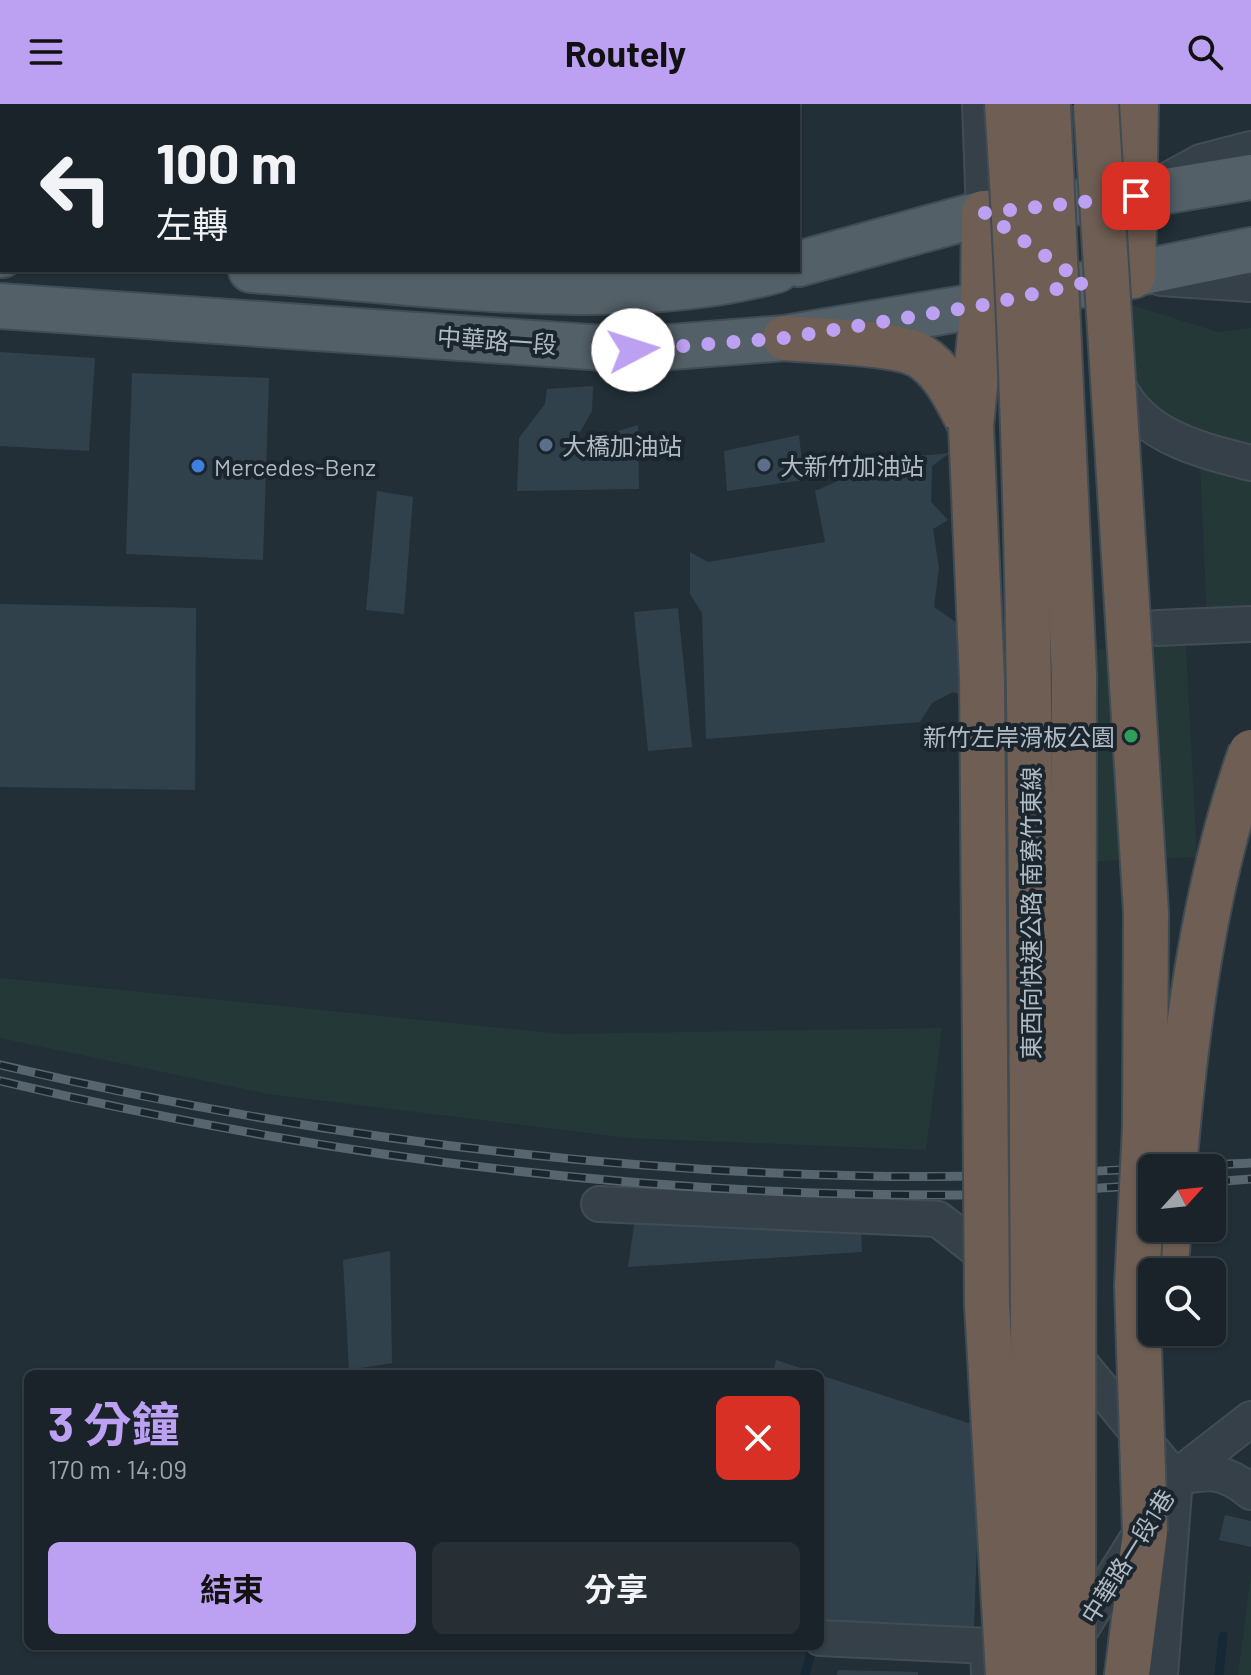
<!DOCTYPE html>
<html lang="zh-TW">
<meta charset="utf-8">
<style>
:root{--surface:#1a2329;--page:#272f35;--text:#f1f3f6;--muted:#9fa4a8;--line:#384046;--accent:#bca0f2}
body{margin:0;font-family:Barlow,"Noto Sans TC",sans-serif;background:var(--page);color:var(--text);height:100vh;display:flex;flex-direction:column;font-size:30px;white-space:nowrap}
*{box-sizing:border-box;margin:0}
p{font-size:26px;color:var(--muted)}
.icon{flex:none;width:44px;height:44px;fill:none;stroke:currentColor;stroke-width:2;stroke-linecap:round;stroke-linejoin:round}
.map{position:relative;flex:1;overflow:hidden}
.details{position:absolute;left:24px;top:1266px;width:800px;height:280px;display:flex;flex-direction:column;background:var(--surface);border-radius:12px;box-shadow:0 2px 6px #0004,0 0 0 2px var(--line)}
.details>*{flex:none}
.hud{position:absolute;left:0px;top:0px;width:800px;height:168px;box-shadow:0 2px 6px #0004,0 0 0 2px var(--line);background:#1a2329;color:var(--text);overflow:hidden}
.needle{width:52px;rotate:63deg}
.tools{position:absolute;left:1138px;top:1050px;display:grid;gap:16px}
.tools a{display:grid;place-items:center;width:88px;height:88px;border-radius:12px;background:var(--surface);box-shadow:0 2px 6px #0004,0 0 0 2px var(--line);font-size:40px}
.pin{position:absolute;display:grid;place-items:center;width:68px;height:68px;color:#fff;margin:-34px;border-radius:16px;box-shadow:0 4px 12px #0006}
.me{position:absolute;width:88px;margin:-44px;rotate:85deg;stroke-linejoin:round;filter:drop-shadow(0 0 6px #0008)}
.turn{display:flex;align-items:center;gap:28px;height:168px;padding:0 24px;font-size:36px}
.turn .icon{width:104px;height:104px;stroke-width:2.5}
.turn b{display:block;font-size:56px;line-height:68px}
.round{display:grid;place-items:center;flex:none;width:84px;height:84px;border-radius:12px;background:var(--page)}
.head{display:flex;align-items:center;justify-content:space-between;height:136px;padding:0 24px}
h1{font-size:48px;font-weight:700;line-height:60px;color:var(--accent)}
.button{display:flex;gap:16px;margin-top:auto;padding:16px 24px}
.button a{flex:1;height:92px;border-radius:12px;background:var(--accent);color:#111;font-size:32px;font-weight:700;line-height:92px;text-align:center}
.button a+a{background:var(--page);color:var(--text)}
header{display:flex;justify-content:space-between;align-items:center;height:104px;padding:0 24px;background:var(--accent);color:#111;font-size:36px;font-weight:700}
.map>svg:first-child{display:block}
.green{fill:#243837}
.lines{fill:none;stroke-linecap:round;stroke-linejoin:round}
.stream{stroke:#162834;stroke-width:9}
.building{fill:#31414b}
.minor-casing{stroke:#424c54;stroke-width:38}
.major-casing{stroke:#424c54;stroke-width:48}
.highway-casing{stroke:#404b53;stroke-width:48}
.minor{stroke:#354048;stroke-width:34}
.major{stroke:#536068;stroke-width:44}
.highway{stroke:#6e5e53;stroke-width:44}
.rail-casing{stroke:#57656f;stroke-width:9}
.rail{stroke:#1b252d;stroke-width:6;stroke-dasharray:18;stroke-linecap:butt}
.highway-bridge-casing{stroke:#404b53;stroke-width:48;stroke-linecap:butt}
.highway-bridge{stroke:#6e5e53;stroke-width:44}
.route{stroke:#bca0f2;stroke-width:14;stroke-dasharray:0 25.2}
.service-dot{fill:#5c6f8a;stroke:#1b252d;stroke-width:3}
.shop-dot{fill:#3f7fe0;stroke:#1b252d;stroke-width:3}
.leisure-dot{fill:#2e9e5b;stroke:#1b252d;stroke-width:3}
.labels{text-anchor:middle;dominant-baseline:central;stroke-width:8;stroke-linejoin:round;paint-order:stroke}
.street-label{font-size:24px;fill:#b0bbc4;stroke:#1b252d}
.poi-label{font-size:24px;fill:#b0bbc4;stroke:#1b252d;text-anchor:start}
</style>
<header><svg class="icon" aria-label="menu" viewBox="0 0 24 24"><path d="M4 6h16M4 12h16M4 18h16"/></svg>Routely<svg class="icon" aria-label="search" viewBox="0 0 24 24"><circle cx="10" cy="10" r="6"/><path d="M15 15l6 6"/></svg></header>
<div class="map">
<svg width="1251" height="1571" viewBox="0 0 1251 1571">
<rect width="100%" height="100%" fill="#222f37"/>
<g class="green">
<polygon points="1097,190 1218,228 1251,224 1251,352 1156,315 1124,274"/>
<polygon points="1200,361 1251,372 1251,512 1207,517"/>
<polygon points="1186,541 1197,753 1078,758 1067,547"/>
<polygon points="0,874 563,930 942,924 926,1046 630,1034 268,990 0,934"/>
<polygon points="1251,1471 1251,1571 1238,1571 1250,1478"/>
</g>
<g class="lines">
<g class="stream">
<polyline points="805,1571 813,1542"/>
<polyline points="1219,1571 1223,1532"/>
</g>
</g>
<g class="building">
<polygon points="0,248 95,254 89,347 0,342"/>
<polygon points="132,269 269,274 263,456 126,450"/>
<polygon points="593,282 592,307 568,349 582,349 615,328 638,321 639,385 517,387 519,334 545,300 547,285"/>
<polygon points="799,331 804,376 727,387 724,347"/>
<polygon points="950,349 932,362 931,398 948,416 933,425 939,464 934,503 973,530 972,596 953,588 932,599 920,618 706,635 702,509 690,490 690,448 708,458 825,438 815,387 888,355"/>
<polygon points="377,387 413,393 404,510 366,506"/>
<polygon points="0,500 196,504 195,686 0,683"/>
<polygon points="678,504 692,643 648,647 634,508"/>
<polygon points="635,1115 861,1121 862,1148 628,1163"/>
<polygon points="390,1147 392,1259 349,1266 343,1156"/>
<polygon points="776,1256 816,1269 816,1270 773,1270"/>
<polygon points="820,1271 981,1323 973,1552 820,1521"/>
<polygon points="1225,1411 1251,1417 1251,1443 1219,1436"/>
<polygon points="838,1566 918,1568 918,1571 837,1571"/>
</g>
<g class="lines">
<defs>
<g id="minor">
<polyline points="980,0 984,109 1002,122"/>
<polyline points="1159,81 1201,58 1251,45"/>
<polyline points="1161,174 1251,180"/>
<path d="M1114 271C1134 331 1196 345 1251 359"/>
<polyline points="1157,524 1251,520"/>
<polyline points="599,1100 938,1115 999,1163"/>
<polyline points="1067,1243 1175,1374 1160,1571"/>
<path d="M1175 1374C1209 1367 1223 1365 1251 1388"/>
<polyline points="820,1534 988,1542 989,1571"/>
<polyline points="1070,1543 1175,1374 1251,1315"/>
</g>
<g id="major">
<polyline points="0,151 2,151"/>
<polyline points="798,160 984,109 1136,92 1251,73"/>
<path d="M251 166C414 176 620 210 777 166"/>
<polyline points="0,202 633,246 785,234 983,201 1251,146"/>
</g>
<g id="highway">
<polyline points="1133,172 1136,0"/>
<path d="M785 234C816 237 897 238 920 252 945 267 958 298 971 322"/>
<polyline points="971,322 983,201 984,109"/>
<polyline points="1165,1168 1169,1124"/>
<polyline points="1127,1571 1145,1428"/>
</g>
</defs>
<use href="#minor" class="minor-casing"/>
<use href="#major" class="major-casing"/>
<use href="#highway" class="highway-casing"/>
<use href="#minor" class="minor"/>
<use href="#major" class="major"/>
<use href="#highway" class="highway"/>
<defs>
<g id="rail">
<path d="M0 961C282 1027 575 1066 865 1072 994 1075 1123 1065 1251 1059"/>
<path d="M0 977C314 1051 642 1093 965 1091 1027 1090 1090 1084 1152 1081"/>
<polyline points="1212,1078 1251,1075"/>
</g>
</defs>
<use href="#rail" class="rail-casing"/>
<use href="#rail" class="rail"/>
<defs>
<g id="highway-bridge">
<path d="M1007 0C1043 523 1024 1047 1039 1571"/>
<polyline points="1048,0 1074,570 1073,1571"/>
<polyline points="1096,0 1146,808 1145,1023 1137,1182 1145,1428"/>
<polyline points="971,322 982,575 987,1200 1008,1571"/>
<path d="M1174 1064C1186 925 1204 780 1251 648"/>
</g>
</defs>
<use href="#highway-bridge" class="highway-bridge-casing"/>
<use href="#highway-bridge" class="highway-bridge"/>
</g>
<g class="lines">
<polyline class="route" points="633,246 785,234 983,201 1084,179 984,109 1136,92"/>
</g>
<g class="service-dot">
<circle cx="546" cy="341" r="8"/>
<circle cx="764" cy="361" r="8"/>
</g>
<circle class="shop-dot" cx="198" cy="362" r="8"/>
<circle class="leisure-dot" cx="1131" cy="632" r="8"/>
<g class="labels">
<g class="street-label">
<text transform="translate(497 236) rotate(4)">中華路一段</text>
<text transform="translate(1030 809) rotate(-90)">東西向快速公路 南寮竹東線</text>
<text transform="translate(1127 1452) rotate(-58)">中華路一段1巷</text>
</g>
<g class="poi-label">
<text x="562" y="341">大橋加油站</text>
<text x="780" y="361">大新竹加油站</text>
<text x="214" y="362">Mercedes-Benz</text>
<text x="1115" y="632" text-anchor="end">新竹左岸滑板公園</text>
</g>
</g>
</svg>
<div class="tools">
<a><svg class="needle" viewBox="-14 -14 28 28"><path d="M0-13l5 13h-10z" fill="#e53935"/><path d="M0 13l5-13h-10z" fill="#9fa4a8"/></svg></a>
<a><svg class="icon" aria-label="search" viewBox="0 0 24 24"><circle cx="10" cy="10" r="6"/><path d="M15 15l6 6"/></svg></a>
</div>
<div class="pin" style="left:1136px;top:92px;background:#d93025"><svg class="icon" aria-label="arrive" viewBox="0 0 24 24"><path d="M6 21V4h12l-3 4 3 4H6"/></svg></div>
<svg class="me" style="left:633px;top:246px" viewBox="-20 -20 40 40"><circle r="19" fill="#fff"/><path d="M0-13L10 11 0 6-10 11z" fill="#bca0f2"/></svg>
<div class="hud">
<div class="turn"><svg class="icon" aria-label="left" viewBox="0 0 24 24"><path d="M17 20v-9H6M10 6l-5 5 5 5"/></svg><div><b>100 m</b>左轉</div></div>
</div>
<section class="details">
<div class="head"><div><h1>3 分鐘</h1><p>170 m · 14:09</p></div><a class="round" style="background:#d93025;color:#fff"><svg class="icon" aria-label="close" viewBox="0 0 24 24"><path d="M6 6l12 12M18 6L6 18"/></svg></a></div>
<div class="button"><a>結束</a><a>分享</a></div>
</section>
</div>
